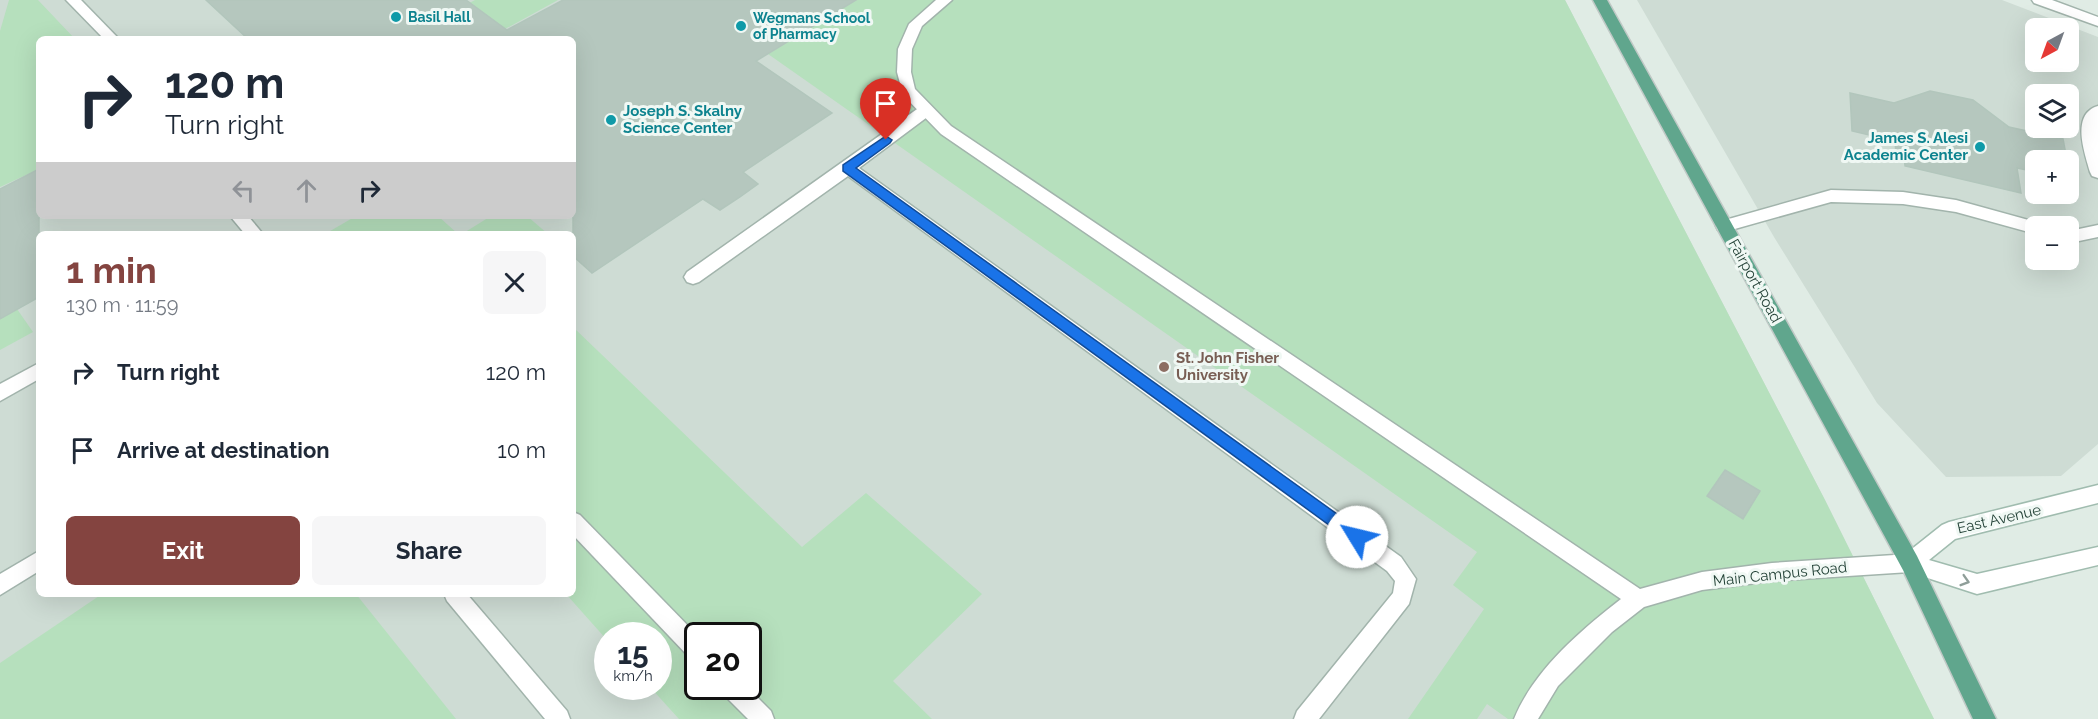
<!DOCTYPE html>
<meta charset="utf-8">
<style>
:root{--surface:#fff;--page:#f6f6f7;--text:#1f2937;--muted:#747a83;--accent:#844440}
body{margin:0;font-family:Raleway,sans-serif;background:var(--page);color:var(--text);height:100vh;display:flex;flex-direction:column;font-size:22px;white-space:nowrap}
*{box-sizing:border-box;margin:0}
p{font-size:20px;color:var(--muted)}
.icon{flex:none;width:33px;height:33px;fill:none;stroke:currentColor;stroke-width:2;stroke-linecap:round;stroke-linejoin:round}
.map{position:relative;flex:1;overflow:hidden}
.drawer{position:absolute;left:36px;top:231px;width:540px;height:366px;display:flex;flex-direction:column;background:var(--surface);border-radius:9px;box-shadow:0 6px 24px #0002}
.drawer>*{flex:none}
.top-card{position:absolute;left:36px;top:36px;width:540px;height:183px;border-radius:9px;box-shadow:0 6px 24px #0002;background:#fff;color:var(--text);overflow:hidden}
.needle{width:39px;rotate:221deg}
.tools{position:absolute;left:2025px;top:18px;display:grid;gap:12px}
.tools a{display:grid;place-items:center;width:54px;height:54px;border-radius:9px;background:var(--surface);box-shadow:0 6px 24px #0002;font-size:30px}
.speed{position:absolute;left:594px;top:622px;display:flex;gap:12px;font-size:30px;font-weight:700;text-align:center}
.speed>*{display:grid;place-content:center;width:78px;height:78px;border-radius:50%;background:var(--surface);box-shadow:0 6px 24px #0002;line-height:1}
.speed small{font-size:15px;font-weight:400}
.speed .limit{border:3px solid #111;border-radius:9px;background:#fff;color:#111}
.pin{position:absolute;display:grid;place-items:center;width:51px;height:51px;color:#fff;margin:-62px -26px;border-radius:50% 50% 50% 0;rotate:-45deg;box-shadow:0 0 6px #0007}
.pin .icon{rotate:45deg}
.me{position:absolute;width:66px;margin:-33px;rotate:306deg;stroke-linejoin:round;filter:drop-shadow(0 0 4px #0008)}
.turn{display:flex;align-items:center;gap:21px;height:126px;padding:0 30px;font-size:27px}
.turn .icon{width:78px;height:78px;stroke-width:2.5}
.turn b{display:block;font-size:42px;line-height:51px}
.lanes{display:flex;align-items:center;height:57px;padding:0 30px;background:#0003;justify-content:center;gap:30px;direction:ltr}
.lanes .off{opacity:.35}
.round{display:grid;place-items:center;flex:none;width:63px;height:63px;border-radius:9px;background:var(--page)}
.headline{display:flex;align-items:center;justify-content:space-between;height:102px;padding:0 30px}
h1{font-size:36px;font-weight:700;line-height:45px;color:var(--accent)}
.cta{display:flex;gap:12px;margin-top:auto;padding:12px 30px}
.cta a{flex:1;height:69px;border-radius:9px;background:var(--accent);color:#fff;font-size:24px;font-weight:700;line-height:69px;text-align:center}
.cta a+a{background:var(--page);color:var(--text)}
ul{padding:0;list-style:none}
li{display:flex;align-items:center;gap:18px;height:78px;padding:0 30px}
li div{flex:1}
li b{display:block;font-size:22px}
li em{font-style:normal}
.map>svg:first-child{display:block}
.built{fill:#cedcd4;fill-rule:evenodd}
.green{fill:#b6e0bd;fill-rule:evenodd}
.building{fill:#b5c7be;stroke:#b2c6bc;stroke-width:1.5}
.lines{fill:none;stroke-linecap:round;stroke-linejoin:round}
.service-casing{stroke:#a2b4ac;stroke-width:3}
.minor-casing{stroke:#a2b4ac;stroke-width:3}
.secondary-casing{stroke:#a0bcaf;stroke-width:3}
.primary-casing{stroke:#c0c9c6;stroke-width:3}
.service{fill:#fff;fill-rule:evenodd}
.minor{fill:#fff;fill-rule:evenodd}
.secondary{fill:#fff;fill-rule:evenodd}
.primary{fill:#60a68d;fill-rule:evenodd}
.oneway{stroke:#8f9e99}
.route{fill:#1a73e8;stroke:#114b97;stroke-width:1.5}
.culture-dot{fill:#0f9aa8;stroke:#f0f8f4;stroke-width:2}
.education-dot{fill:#8d6e63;stroke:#f0f8f4;stroke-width:2}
.labels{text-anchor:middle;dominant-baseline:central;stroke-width:6;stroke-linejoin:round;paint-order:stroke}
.far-culture-label{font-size:14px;font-weight:bold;fill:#0d838f;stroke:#f0f8f4;text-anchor:start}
.culture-label{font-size:15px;font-weight:bold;fill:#0d838f;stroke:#f0f8f4;text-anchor:start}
.street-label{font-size:15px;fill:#1f3e33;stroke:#f0f8f4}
.education-label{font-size:15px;font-weight:bold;fill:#785e54;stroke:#f0f8f4;text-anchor:start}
</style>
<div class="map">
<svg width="2098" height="719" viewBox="0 0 2098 719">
<rect width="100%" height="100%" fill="#e0ece5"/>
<g class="built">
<path d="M0 0H1565L1825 500 1934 719H0ZM39 39H573V216H39ZM39 234H573V594H39ZM608 636H658V687H608ZM698 636H748V687H698Z"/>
<path d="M1637 0H2002L2098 37V444L2061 476 1946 477 1877 403 1774 237ZM2036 28H2068V62H2036ZM2036 94H2068V128H2036ZM2036 160H2068V194H2036ZM2036 226H2068V260H2036Z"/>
</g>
<g class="green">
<polygon points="9,0 38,0 75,39 39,39 39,169 0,187 0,31"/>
<polygon points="475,0 558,0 487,39 402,39"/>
<polygon points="830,0 1565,0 1825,500 1934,719 1508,719 1487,704 1477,719 1408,719 1484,609 1453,585 1477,552 768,54 832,15"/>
<polygon points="356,216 438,216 458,234 325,234"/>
<polygon points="491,216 527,216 548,234 462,234"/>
<polygon points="17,309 33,332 0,350 0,319"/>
<path d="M573 327 802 547 866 493 982 594 893 681 932 719H679L650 687H658V636H608L607 640 566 594H573ZM698 636H748V687H698Z"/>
<polygon points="102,594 356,594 456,719 0,719 0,663"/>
</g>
<g class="building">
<polygon points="206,0 466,0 507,30 563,0 856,0 756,61 832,113 743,172 758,184 740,197 720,210 703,199 592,273 573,256 573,39 248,39"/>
<polygon points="1930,91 1973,100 2009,127 2063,139 2067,160 2036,160 2036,172 2017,168 2021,193 1905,166 1904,155 1896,154 1895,141 1852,131 1850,93 1894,103"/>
<polygon points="39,169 39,297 0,319 0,189"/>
<polygon points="1725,470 1760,491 1743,519 1707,496"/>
</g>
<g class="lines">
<defs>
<g id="service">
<polygon points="925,106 933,111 930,115 859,168 1401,557 1416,579 1409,604 1319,719 1294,719 1297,711 1393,593 1395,581 1387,571 848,176 699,282 693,284 687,282 684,277 687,272 920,107"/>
<path d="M2098 106V178L2092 176 2090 172C2085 154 2070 114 2098 106Z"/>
<polygon points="1831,190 1903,192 1956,200 2036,222 2043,226 2036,226 2036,234 1956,212 1903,204 1831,202 1724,232 1718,230 1716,226 1718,222"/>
<polygon points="2098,225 2098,237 2079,241 2068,240 2068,228 2079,229"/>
<polygon points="39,363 39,379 0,401 0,384"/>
<polygon points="39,551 39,571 0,595 0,574"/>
<polygon points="444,594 467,594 567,711 570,719 545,719 447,601"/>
</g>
<g id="minor">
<polygon points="66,0 81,0 119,39 104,39"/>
<path d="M936 0H952L922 26 912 49 911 72 915 89 951 126 1640 589 1702 572 1772 563 1910 554 1917 556 1920 563 1917 570 1910 572 1772 581 1702 590 1644 607 1612 632 1558 686 1538 719H1514C1534 670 1580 631 1621 599L941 134 903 95 897 72 898 49 909 24Z"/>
<polygon points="2032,0 2052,0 2098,17 2098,26 2034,3"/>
<polygon points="230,216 248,216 263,234 245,234"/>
<polygon points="573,512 580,515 698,636 698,661 690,658 573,535"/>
<polygon points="721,687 747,687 771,711 774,719 748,719 724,695"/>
</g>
<polygon id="secondary" points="2098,485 2098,503 1955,539 1929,560 1977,574 2098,547 2098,565 1977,594 1903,570 1900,563 1903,556 1942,525 1949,522"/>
<polygon id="primary" points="1593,0 1607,0 1917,556 1996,719 1973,719 1903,570"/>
</defs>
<use href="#service" class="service-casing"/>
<use href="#minor" class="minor-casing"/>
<use href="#secondary" class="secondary-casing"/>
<use href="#primary" class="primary-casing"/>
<use href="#service" class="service"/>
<use href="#minor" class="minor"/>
<use href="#secondary" class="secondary"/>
<use href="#primary" class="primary"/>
</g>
<defs><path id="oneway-chevron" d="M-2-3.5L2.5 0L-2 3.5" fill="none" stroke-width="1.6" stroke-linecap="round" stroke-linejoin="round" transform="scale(1.5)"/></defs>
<use class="oneway" href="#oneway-chevron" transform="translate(1965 581) rotate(17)"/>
<polygon class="route" points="886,136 892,140 890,143 856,168 1362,532 1364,537 1362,541 1357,543 1351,541 843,171 843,165"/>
<g class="culture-dot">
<circle cx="396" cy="17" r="6"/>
<circle cx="741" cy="26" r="6"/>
<circle cx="611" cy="120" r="6"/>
<circle cx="1980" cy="147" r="6"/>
</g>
<circle class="education-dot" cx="1164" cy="367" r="6"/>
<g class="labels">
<g class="far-culture-label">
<text x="408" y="17">Basil Hall</text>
<text x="753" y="18">Wegmans School<tspan x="753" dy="16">of Pharmacy</tspan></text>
</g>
<g class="culture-label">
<text x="623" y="111">Joseph S. Skalny<tspan x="623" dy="17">Science Center</tspan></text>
<text x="1968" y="138" text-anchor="end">James S. Alesi<tspan x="1968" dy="17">Academic Center</tspan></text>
</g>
<g class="street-label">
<text transform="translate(1755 281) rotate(61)">Fairport Road</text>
<text transform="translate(1999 519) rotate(-13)">East Avenue</text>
<text transform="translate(1780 574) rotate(-6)">Main Campus Road</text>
</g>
<g class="education-label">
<text x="1176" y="358">St. John Fisher<tspan x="1176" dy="17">University</tspan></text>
</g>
</g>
</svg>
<div class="tools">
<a><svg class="needle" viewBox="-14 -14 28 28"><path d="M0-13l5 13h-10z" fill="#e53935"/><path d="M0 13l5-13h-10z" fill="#747a83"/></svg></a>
<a><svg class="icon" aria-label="layers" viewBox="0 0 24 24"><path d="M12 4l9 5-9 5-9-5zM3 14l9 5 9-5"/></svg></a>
<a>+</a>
<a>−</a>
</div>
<div class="speed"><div>15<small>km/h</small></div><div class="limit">20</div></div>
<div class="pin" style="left:886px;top:140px;background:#d93025"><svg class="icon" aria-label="arrive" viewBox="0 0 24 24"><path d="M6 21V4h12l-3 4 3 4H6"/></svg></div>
<svg class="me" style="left:1357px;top:537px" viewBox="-20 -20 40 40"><circle r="19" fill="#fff"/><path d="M0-13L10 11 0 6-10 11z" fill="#1a73e8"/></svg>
<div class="top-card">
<div class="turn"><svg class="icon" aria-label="right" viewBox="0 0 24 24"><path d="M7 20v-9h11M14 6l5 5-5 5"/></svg><div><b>120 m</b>Turn right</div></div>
<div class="lanes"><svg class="icon off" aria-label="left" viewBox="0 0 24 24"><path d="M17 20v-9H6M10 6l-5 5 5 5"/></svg><svg class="icon off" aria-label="ahead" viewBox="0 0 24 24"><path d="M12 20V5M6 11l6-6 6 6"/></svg><svg class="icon" aria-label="right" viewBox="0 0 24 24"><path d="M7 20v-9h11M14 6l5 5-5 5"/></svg></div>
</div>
<section class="drawer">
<div class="headline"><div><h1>1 min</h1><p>130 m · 11:59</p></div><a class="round"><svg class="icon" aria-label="close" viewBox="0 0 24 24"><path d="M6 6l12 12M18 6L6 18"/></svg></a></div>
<ul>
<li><svg class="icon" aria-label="right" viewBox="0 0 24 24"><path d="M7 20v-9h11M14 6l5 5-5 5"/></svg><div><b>Turn right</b></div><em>120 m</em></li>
<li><svg class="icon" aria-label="arrive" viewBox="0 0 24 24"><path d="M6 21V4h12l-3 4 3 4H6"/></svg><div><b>Arrive at destination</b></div><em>10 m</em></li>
</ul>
<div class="cta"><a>Exit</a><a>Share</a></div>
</section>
</div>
